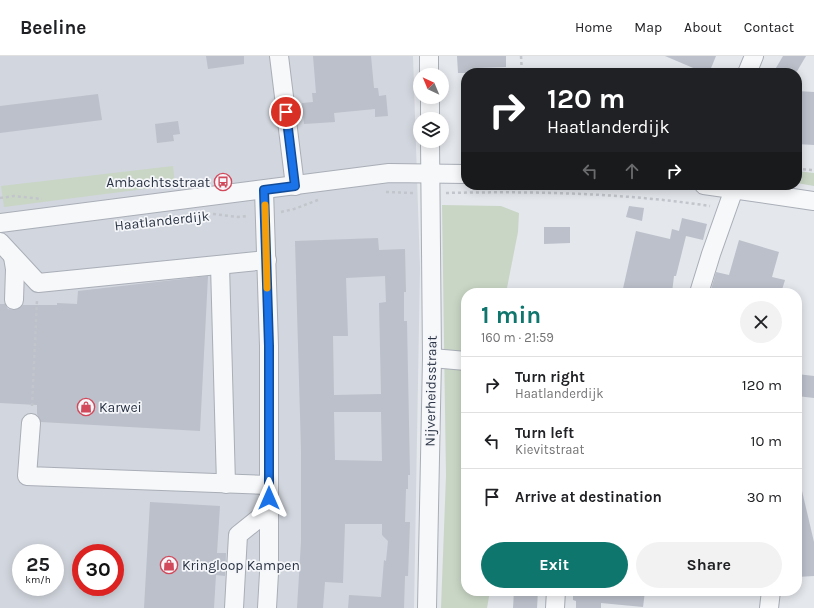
<!DOCTYPE html>
<meta charset="utf-8">
<style>
:root{--surface:#fff;--page:#f2f2f2;--text:#202124;--muted:#757577;--line:#e0e0e0;--accent:#0f766e}
body{margin:0;font-family:Karla,sans-serif;background:var(--page);color:var(--text);height:100vh;display:flex;flex-direction:column;font-size:15px;white-space:nowrap}
*{box-sizing:border-box;margin:0}
p{font-size:13px;color:var(--muted)}
.icon{flex:none;width:22px;height:22px;fill:none;stroke:currentColor;stroke-width:2;stroke-linecap:round;stroke-linejoin:round}
.map{position:relative;flex:1;overflow:hidden}
.details{position:absolute;left:461px;top:232px;width:341px;height:308px;display:flex;flex-direction:column;background:var(--surface);border-radius:16px;box-shadow:0 2px 10px #0003}
.details>*{flex:none}
.top-card{position:absolute;left:461px;top:12px;width:341px;height:122px;border-radius:16px;box-shadow:0 2px 10px #0003;background:#202124;color:#fff;overflow:hidden}
.needle{width:26px;rotate:316deg}
.buttons{position:absolute;left:413px;top:12px;display:grid;gap:8px}
.buttons a{display:grid;place-items:center;width:36px;height:36px;border-radius:50%;background:var(--surface);box-shadow:0 2px 10px #0003;font-size:20px}
.speed{position:absolute;left:12px;top:488px;display:flex;gap:8px;font-size:20px;font-weight:700;text-align:center}
.speed>*{display:grid;place-content:center;width:52px;height:52px;border-radius:50%;background:var(--surface);box-shadow:0 2px 10px #0003;line-height:1}
.speed small{font-size:10px;font-weight:400}
.speed .limit{border:6px solid #d22;background:#fff;color:#111}
.pin{position:absolute;display:grid;place-items:center;width:34px;height:34px;color:#fff;margin:-17px;border:2px solid #fff;border-radius:50%;box-shadow:0 1px 4px #0007}
.me{position:absolute;width:44px;margin:-22px;rotate:0deg;stroke-linejoin:round;filter:drop-shadow(0 0 3px #0008)}
.turn{display:flex;align-items:center;gap:14px;height:84px;padding:0 20px;font-size:18px}
.turn .icon{width:52px;height:52px;stroke-width:2.5}
.turn b{display:block;font-size:28px;line-height:34px}
.lanes{display:flex;align-items:center;height:38px;padding:0 20px;background:#0003;justify-content:center;gap:20px;direction:ltr}
.lanes .off{opacity:.35}
.round{display:grid;place-items:center;flex:none;width:42px;height:42px;border-radius:21px;background:var(--page)}
.headline{display:flex;align-items:center;justify-content:space-between;height:68px;padding:0 20px}
h1{font-size:24px;font-weight:700;line-height:30px;color:var(--accent)}
.cta{display:flex;gap:8px;margin-top:auto;padding:8px 20px}
.cta a{flex:1;height:46px;border-radius:24px;background:var(--accent);color:#fff;font-size:16px;font-weight:700;line-height:46px;text-align:center}
.cta a+a{background:var(--page);color:var(--text)}
ul{padding:0;list-style:none}
li{display:flex;align-items:center;gap:12px;height:56px;padding:0 20px;border-top:1px solid var(--line)}
li div{flex:1}
li b{display:block;font-size:15px}
li em{font-style:normal}
header{display:flex;align-items:center;gap:24px;box-sizing:border-box;height:56px;padding:0 20px;background:var(--surface);border-bottom:1px solid var(--line)}
header strong{font-size:19px}
nav{display:flex;gap:22px;margin-inline-start:auto;font-size:14px}
.map>svg:first-child{display:block}
.built{fill:#d2d6de;fill-rule:evenodd}
.green{fill:#c9d6c5}
.building{fill:#bbc0ca;fill-rule:evenodd}
.lines{fill:none;stroke-linecap:round;stroke-linejoin:round}
.minor-casing{stroke:#a9aeb7;stroke-width:20}
.path{stroke:#c2c5cb;stroke-width:2.5;stroke-dasharray:3 3;stroke-linecap:butt}
.minor{stroke:#f7f8fa;stroke-width:18}
.route-casing{stroke:#114b97;stroke-width:10}
.route{stroke:#1a73e8;stroke-width:7}
.slow{stroke:#f59e0b;stroke-width:7}
.labels{text-anchor:middle;dominant-baseline:central;stroke-width:3.5;stroke-linejoin:round;paint-order:stroke}
.poi-label{font-size:14px;fill:#2b3445;stroke:#f4f6f9;text-anchor:start}
.street-label{font-size:14px;fill:#2b3445;stroke:#f4f6f9}
</style>
<header>
<strong>Beeline</strong>
<nav><a>Home</a><a>Map</a><a>About</a><a>Contact</a></nav>
</header>
<div class="map">
<svg width="814" height="552" viewBox="0 0 814 552">
<rect width="100%" height="100%" fill="#e4e7ec"/>
<path class="built" d="M0 0H413L420 212 414 552H0ZM21 497H55V531H21ZM81 497H115V531H81Z"/>
<g class="green">
<polygon points="173,110 175,129 4,151 1,130"/>
<polygon points="797,115 814,117 814,130 797,127"/>
<polygon points="442,149 501,150 519,157 518,176 506,237 466,237 466,535 490,535 487,552 441,552 446,420"/>
</g>
<g class="building">
<polygon points="206,0 244,0 244,8 208,13"/>
<polygon points="313,0 371,0 374,32 378,32 379,40 386,39 388,60 375,61 375,53 334,57 335,66 304,68 302,47 313,46 312,37 316,37"/>
<polygon points="457,0 506,0 506,11 477,12 477,17 458,17"/>
<polygon points="665,0 716,0 709,17 705,17"/>
<polygon points="783,0 806,0 796,17 773,17"/>
<polygon points="797,35 814,36 814,89 797,88"/>
<polygon points="98,38 102,64 0,77 0,50"/>
<polygon points="178,65 180,78 173,79 174,85 157,87 155,68"/>
<polygon points="629,150 644,152 642,165 626,161"/>
<polygon points="682,162 707,168 703,184 686,180 676,220 674,220 672,237 622,237 636,175 670,183 672,173 679,175"/>
<polygon points="544,171 570,171 570,187 544,188"/>
<path d="M378 182 379 194 405 193 406 236H404V265H407L410 419H408V433H406L405 466H410L408 520H405L404 552H348L349 539 381 541 384 504 386 505 388 485 382 479V468H345L343 527 325 526 323 552H297L301 486V394L295 185ZM385 220 386 246 379 247 381 338 334 339 333 280H348L346 222ZM334 356H381L382 405 335 404Z"/>
<polygon points="739,184 779,196 772,221 785,224 781,237 710,237 716,216 729,219"/>
<polygon points="208,220 200,375 41,366 37,358 37,349 0,347 0,248 5,248 8,253 14,254 23,249 57,249 57,247 77,248 78,235"/>
<polygon points="797,318 814,320 814,342 797,340"/>
<polygon points="802,435 814,486 814,520 797,521 797,436"/>
<polygon points="150,446 220,450 217,497 226,497 225,520 216,519 214,552 144,552"/>
<polygon points="514,535 538,535 537,552 513,552"/>
<polygon points="573,535 645,535 643,551 601,547 601,552 576,552 576,545 573,544"/>
</g>
<g class="lines">
<defs>
<g id="minor">
<polyline points="279,0 295,130"/>
<polyline points="429,0 429,19"/>
<polyline points="747,17 754,0"/>
<polyline points="430,41 430,63"/>
<polyline points="704,129 814,145"/>
<polyline points="264,134 269,290 269,517 267,552"/>
<polyline points="0,167 389,117 466,118"/>
<polyline points="0,186 38,227 267,204"/>
<polyline points="13,201 15,213 14,244"/>
<polyline points="220,209 226,428"/>
<polyline points="699,237 711,198 734,133"/>
<polyline points="432,302 466,305"/>
<polyline points="31,367 27,420 269,429"/>
<polyline points="234,552 238,479 269,454"/>
<polyline points="427,552 432,302 430,85"/>
<polyline points="555,552 556,535"/>
<polyline points="769,552 771,535"/>
</g>
</defs>
<use href="#minor" class="minor-casing"/>
<g class="path">
<polyline points="521,0 522,17"/>
<polyline points="797,113 814,114"/>
<polyline points="386,136 413,137"/>
<path d="M446 137C534 135 624 137 710 150"/>
<polyline points="0,142 14,140 42,143"/>
<polyline points="281,156 294,153 318,144"/>
<polyline points="213,158 238,161 248,160"/>
<polyline points="32,350 37,244"/>
</g>
<use href="#minor" class="minor"/>
</g>
<g class="lines">
<defs>
<polyline id="route" points="269,442 269,290 264,134 295,130 286,56"/>
</defs>
<use href="#route" class="route-casing"/>
<use href="#route" class="route"/>
<polyline class="slow" points="265,149 267,232"/>
</g>
<defs>
<symbol id="bus-ring" viewBox="-11 -11 22 22"><circle r="9.5" fill="#f4f6f9" stroke="#d1495b" stroke-width="1.5"/><path d="M-5-6H5V4H4V6H2V4H-2V6H-4V4H-5ZM-3.5-4V0h7V-4ZM-3.5 1.2v1.5H-2V1.2ZM2 1.2v1.5H3.5V1.2Z" fill="#d1495b"/></symbol>
<symbol id="shop-ring" viewBox="-11 -11 22 22"><circle r="9.5" fill="#f4f6f9" stroke="#d1495b" stroke-width="1.5"/><path d="M-5-2.5h2.3a2.7 3.5 0 0 1 5.4 0H5L5.5 6h-11ZM-1.5-2.5h3a1.5 2.3 0 0 0-3 0Z" fill="#d1495b"/></symbol>
</defs>
<g fill-rule="evenodd">
<use href="#bus-ring" x="213" y="116" width="20" height="20"/>
<use href="#shop-ring" x="76" y="341" width="20" height="20"/>
<use href="#shop-ring" x="159" y="499" width="20" height="20"/>
</g>
<g class="labels">
<g class="poi-label">
<text x="210" y="126" text-anchor="end">Ambachtsstraat</text>
<text x="99" y="351">Karwei</text>
<text x="182" y="509">Kringloop Kampen</text>
</g>
<g class="street-label">
<text transform="translate(162 165) rotate(-6)">Haatlanderdijk</text>
<text transform="translate(431 335) rotate(-89)">Nijverheidsstraat</text>
</g>
</g>
</svg>
<div class="buttons">
<a><svg class="needle" viewBox="-14 -14 28 28"><path d="M0-13l5 13h-10z" fill="#e53935"/><path d="M0 13l5-13h-10z" fill="#757577"/></svg></a>
<a><svg class="icon" aria-label="layers" viewBox="0 0 24 24"><path d="M12 4l9 5-9 5-9-5zM3 14l9 5 9-5"/></svg></a>
</div>
<div class="speed"><div>25<small>km/h</small></div><div class="limit">30</div></div>
<div class="pin" style="left:286px;top:56px;background:#d93025"><svg class="icon" aria-label="arrive" viewBox="0 0 24 24"><path d="M6 21V4h12l-3 4 3 4H6"/></svg></div>
<svg class="me" style="left:269px;top:442px" viewBox="-20 -20 40 40"><path d="M0-17L14 15 0 8-14 15z" fill="#1a73e8" stroke="#fff" stroke-width="4"/></svg>
<div class="top-card">
<div class="turn"><svg class="icon" aria-label="right" viewBox="0 0 24 24"><path d="M7 20v-9h11M14 6l5 5-5 5"/></svg><div><b>120 m</b>Haatlanderdijk</div></div>
<div class="lanes"><svg class="icon off" aria-label="left" viewBox="0 0 24 24"><path d="M17 20v-9H6M10 6l-5 5 5 5"/></svg><svg class="icon off" aria-label="ahead" viewBox="0 0 24 24"><path d="M12 20V5M6 11l6-6 6 6"/></svg><svg class="icon" aria-label="right" viewBox="0 0 24 24"><path d="M7 20v-9h11M14 6l5 5-5 5"/></svg></div>
</div>
<section class="details">
<div class="headline"><div><h1>1 min</h1><p>160 m · 21:59</p></div><a class="round"><svg class="icon" aria-label="close" viewBox="0 0 24 24"><path d="M6 6l12 12M18 6L6 18"/></svg></a></div>
<ul>
<li><svg class="icon" aria-label="right" viewBox="0 0 24 24"><path d="M7 20v-9h11M14 6l5 5-5 5"/></svg><div><b>Turn right</b><p>Haatlanderdijk</p></div><em>120 m</em></li>
<li><svg class="icon" aria-label="left" viewBox="0 0 24 24"><path d="M17 20v-9H6M10 6l-5 5 5 5"/></svg><div><b>Turn left</b><p>Kievitstraat</p></div><em>10 m</em></li>
<li><svg class="icon" aria-label="arrive" viewBox="0 0 24 24"><path d="M6 21V4h12l-3 4 3 4H6"/></svg><div><b>Arrive at destination</b></div><em>30 m</em></li>
</ul>
<div class="cta"><a>Exit</a><a>Share</a></div>
</section>
</div>
